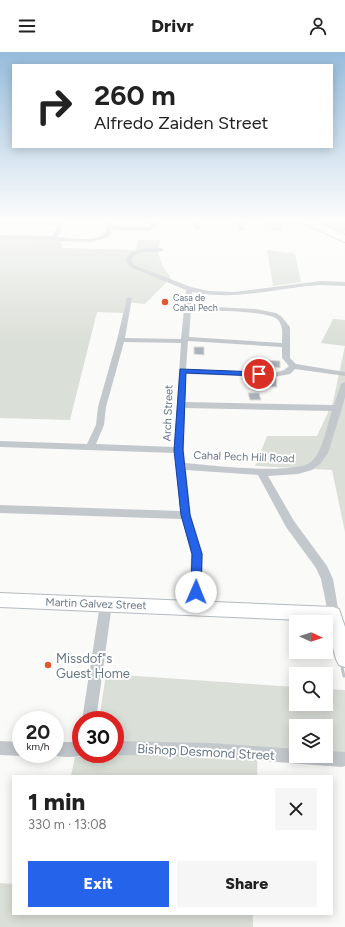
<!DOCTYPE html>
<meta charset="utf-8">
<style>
:root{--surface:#fff;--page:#f6f6f6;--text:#222;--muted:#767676;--accent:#2563eb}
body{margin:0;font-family:Figtree,sans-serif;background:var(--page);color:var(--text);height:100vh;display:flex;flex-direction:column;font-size:15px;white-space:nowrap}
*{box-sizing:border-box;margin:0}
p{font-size:13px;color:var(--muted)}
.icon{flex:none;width:22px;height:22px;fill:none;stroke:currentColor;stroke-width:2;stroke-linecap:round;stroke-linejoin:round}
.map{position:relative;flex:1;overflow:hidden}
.side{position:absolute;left:12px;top:723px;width:321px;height:140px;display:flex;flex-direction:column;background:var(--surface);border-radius:0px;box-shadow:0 2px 10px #0003}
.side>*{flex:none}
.banner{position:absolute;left:12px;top:12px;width:321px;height:84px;border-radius:0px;box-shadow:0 2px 10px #0003;background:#fff;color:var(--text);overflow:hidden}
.needle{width:26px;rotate:93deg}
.buttons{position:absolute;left:289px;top:563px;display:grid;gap:8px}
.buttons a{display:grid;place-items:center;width:44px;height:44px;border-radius:0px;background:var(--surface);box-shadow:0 2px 10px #0003;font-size:20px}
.speed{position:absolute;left:12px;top:659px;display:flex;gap:8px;font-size:20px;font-weight:700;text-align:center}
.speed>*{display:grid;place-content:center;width:52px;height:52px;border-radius:50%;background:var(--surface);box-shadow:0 2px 10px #0003;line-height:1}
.speed small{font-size:10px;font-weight:400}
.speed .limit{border:6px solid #d22;background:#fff;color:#111}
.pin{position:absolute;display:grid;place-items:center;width:34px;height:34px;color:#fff;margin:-17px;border:2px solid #fff;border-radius:50%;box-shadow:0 1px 4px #0007}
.me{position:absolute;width:44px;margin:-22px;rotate:1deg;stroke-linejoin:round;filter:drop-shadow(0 0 3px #0008)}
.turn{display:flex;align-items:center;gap:14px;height:84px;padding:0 16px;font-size:18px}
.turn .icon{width:52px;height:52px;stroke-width:2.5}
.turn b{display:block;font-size:28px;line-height:34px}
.round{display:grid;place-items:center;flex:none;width:42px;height:42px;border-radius:0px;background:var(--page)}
.head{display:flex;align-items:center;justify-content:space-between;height:68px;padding:0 16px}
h1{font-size:24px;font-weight:800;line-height:30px}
.button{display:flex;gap:8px;margin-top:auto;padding:8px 16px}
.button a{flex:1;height:46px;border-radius:0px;background:var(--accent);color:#fff;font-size:16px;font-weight:800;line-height:46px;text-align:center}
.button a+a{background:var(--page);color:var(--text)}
header{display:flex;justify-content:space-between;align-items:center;height:52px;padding:0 16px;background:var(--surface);font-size:18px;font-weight:800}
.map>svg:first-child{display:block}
.green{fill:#dadfd7}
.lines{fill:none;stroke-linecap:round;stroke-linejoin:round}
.stream{stroke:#bbc7cb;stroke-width:3}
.building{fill:#aab3b9;stroke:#dcdcda}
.secondary-casing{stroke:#b3babf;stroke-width:2}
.highway-casing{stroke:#b4b9bd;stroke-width:2}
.street{fill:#c3c8cc;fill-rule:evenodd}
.secondary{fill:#fff;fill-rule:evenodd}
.highway{fill:#fff;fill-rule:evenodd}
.route{fill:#2563eb;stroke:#184099}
.poi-dot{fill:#e4572e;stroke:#fff;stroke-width:1.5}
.labels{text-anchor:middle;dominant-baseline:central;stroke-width:4;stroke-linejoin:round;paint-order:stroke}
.far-poi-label{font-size:9px;fill:#657683;stroke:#fff;text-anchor:start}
.street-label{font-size:11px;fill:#657683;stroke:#fff}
.near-poi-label{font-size:13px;fill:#657683;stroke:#fff;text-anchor:start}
.near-street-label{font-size:13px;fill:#657683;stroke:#fff}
</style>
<header><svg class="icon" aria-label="menu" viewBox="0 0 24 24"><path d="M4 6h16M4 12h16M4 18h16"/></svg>Drivr<svg class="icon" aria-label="person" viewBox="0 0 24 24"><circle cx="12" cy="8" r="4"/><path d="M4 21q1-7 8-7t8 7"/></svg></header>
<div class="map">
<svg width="345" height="875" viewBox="0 0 345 875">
<rect width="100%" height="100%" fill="#fafaf8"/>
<g class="green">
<polygon points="263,168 302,168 307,171 282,173 281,179 264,178"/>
<polygon points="308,168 345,168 345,179 337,182"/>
<path d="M0 187H61L62 196 135 198 139 188H161C155 203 162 214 171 226L145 252 126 250 123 261 97 260 70 368 0 366Z"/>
<polygon points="267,198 295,202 301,230 273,234"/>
<polygon points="333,267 345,268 345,480 332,418 255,414 267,384 317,384 333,350 345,294 321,291"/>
<polygon points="106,622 296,635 296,652 326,652 326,637 345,638 345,701 326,700 326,674 296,674 296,698 258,696 257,724 71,724 75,705 94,704 95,702 115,702 115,668 99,668"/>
<polygon points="0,831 13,832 13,862 253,862 253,875 0,875"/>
</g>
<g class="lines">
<polyline class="stream" points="341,611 344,624"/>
</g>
<g class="building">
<polygon points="194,295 204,295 204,303 194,302"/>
<polygon points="257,308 280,309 280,316 275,315 275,319 265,319 264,315 256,314"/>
<polygon points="260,326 276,326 277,335 259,335"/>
<polygon points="248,341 259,341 261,348 250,348"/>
</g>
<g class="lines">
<defs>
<polygon id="secondary" points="0,541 333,555 339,557 345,575 345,615 339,613 336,607 326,569 0,555"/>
<polygon id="highway" points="300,168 313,168 345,183 345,190 301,170"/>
</defs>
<use href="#secondary" class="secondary-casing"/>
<use href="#highway" class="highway-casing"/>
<g class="street">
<path d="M0 168 60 169 66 168 58 185C72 186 94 191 105 181L106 168H112L111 174 148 175 150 173 149 168H155L156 174 149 179 111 178V182L106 186 91 190 0 187V183L53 184 58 173 0 172Z"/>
<polygon points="190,168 196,168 201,177 200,178 196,178"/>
<polygon points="234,168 240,168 245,177 244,178 240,178"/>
<path d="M147 196H161L164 198C154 204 138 194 131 208L134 213 191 235 209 239 234 240 321 229 345 230V234C337 234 328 233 320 233 275 236 239 249 192 240L191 254 256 257 276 261 281 264 290 275V306L296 312 345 320V324L295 317 290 322 274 325 186 322 185 350 334 353 341 332 345 330V345L342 356 328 401 320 412 312 418 298 422 268 424 294 469 327 514 333 527 339 562 337 566 333 567 329 566 321 527 316 516 286 475 258 423 186 418 191 463 203 502 202 540 197 560 193 561 189 560 187 556 190 540 191 502 182 467 0 461V453L180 459 175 401 0 395V389L87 392 96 373 98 355 117 288 127 245 132 246 125 286 181 287 186 238 130 215 125 208 131 200ZM191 258C206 259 268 258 277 267 284 274 282 282 282 291L189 285ZM188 289 282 295V306L289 314 284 318 274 321 186 317ZM124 290 181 291 174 395 96 392 104 373 106 355ZM185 356 332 359C327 373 323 399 312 409 297 424 209 413 185 411L184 398Z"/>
<polygon points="106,547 110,548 112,552 96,668 82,668 100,552 102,548"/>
<polygon points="0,689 21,690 21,702 26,702 21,704 0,703"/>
<polygon points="115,689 210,691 296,697 296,704 326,704 326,699 345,700 345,714 342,715 210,705 115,703 112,702 115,702"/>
<path d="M55 690H81V702H86C77 706 59 706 50 702H55Z"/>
</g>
<use href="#secondary" class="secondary"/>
<use href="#highway" class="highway"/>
</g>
<linearGradient id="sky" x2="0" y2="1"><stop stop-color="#96bcdc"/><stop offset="0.58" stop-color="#fdfdfc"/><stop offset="1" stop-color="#fdfdfc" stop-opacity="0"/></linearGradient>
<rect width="345" height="290" fill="url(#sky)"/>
<polygon class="route" points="180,317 259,320 262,322 259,324 186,321 183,398 190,463 202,502 201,540 200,543 196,544 192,543 191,540 192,502 181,463 174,398"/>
<g class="poi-dot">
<circle cx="165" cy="250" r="4"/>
<circle cx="48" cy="613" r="4"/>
</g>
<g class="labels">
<g class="far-poi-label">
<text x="173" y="245">Casa de<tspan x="173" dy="10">Cahal Pech</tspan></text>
</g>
<g class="street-label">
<text transform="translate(168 361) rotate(-88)">Arch Street</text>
<text transform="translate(244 405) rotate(2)">Cahal Pech Hill Road</text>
<text transform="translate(96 552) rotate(2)">Martin Galvez Street</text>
</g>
<g class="near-poi-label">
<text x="56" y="606">Missdof"s<tspan x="56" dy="15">Guest Home</tspan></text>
</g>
<g class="near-street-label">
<text transform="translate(206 700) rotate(3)">Bishop Desmond Street</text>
</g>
</g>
</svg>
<div class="buttons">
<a><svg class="needle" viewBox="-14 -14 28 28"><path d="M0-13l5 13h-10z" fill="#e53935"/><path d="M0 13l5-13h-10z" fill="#767676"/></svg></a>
<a><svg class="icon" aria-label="search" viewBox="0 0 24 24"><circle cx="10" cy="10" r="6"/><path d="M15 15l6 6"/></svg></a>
<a><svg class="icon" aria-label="layers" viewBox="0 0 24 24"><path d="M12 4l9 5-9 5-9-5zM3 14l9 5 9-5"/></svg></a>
</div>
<div class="speed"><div>20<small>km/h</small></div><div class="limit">30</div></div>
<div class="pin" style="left:259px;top:322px;background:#d93025"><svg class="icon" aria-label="arrive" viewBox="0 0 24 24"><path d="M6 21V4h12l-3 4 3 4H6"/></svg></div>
<svg class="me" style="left:196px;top:540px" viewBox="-20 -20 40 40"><circle r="19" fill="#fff"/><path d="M0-13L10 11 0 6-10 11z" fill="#2563eb"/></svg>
<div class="banner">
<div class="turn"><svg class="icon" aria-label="right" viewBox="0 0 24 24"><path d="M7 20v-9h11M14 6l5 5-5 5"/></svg><div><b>260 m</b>Alfredo Zaiden Street</div></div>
</div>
<section class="side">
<div class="head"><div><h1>1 min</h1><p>330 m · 13:08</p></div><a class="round"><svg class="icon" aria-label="close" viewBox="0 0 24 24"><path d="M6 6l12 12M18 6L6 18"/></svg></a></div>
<div class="button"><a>Exit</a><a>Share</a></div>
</section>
</div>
